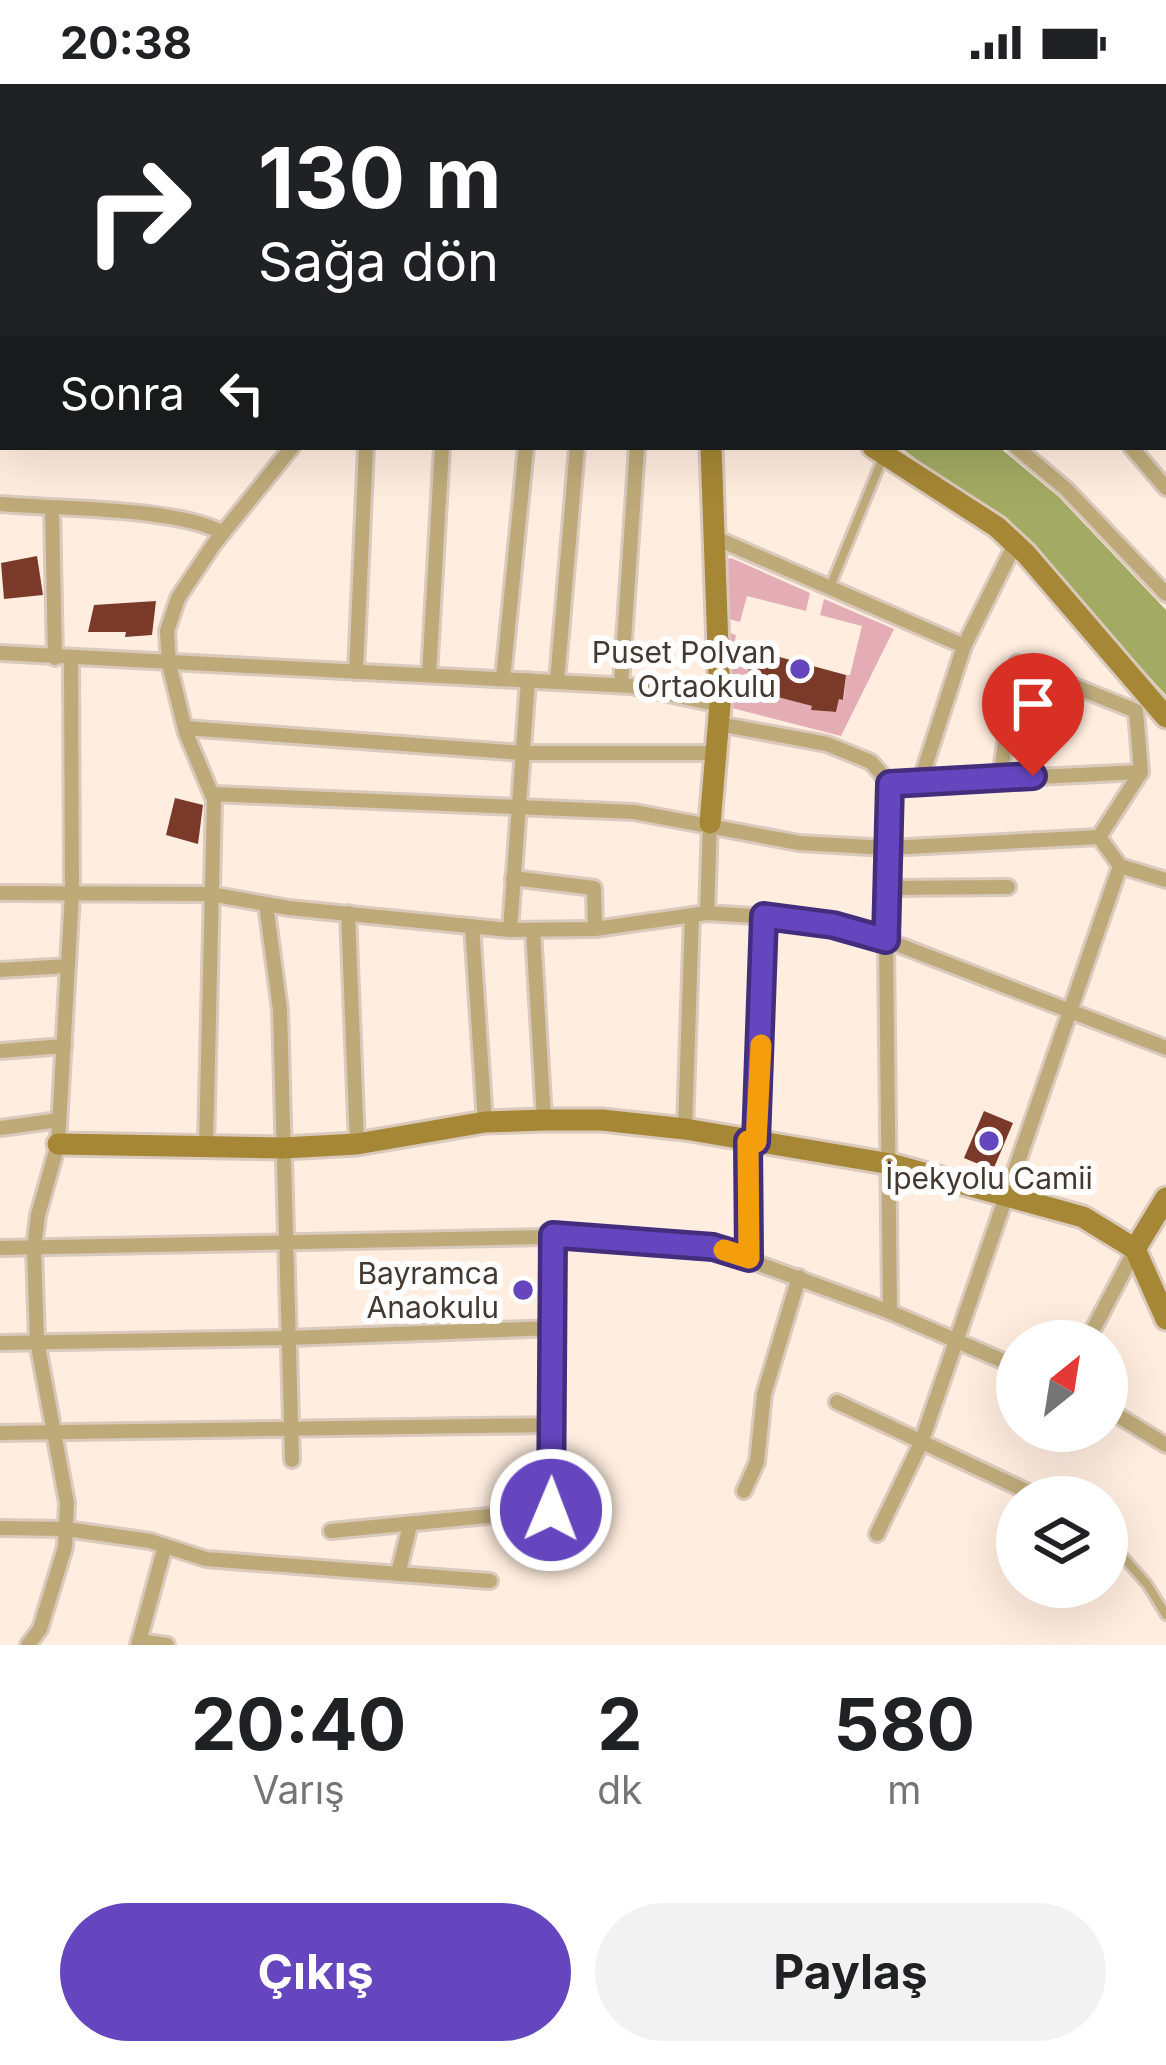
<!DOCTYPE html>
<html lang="tr">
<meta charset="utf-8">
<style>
:root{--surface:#fff;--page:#f2f2f2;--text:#202124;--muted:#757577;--accent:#6546bf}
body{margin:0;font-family:Inter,sans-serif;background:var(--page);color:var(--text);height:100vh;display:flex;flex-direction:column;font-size:45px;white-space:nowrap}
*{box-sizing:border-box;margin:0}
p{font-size:39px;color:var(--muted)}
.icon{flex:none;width:66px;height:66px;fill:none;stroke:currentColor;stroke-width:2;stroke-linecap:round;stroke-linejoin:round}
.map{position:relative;height:1561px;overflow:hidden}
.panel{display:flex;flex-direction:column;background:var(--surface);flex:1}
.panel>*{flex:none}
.hud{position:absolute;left:0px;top:0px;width:1167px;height:366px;box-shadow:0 12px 48px #0002;background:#202124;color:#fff;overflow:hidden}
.needle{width:78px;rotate:30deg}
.fabs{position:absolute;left:996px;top:1236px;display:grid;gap:24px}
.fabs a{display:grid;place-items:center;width:132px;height:132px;border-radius:50%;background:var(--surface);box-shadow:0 12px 48px #0002;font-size:60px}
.pin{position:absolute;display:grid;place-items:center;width:102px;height:102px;color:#fff;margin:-123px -51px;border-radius:50% 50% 50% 0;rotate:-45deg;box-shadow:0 0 12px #0007}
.pin .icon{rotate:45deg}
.me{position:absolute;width:132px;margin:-66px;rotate:1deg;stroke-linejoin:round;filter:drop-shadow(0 0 9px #0008)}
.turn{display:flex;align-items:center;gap:42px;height:252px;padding:0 60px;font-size:54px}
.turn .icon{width:156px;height:156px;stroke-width:2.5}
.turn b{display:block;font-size:84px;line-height:102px}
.then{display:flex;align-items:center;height:114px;padding:0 60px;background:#0003;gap:24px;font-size:45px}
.eta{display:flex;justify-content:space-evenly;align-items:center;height:204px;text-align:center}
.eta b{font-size:72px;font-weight:700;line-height:84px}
.action{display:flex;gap:24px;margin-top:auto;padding:24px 60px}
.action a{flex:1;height:138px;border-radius:72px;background:var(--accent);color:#fff;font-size:48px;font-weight:700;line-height:138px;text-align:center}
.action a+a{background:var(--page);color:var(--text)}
.status{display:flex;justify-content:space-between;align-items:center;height:84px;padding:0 60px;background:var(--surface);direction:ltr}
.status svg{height:33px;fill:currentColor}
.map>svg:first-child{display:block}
.green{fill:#e4adb5}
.water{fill:#a2aa63}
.building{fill:#7b3a29}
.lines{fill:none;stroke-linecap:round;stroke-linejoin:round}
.lane-casing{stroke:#dac9bc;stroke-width:14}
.street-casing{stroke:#dac9bc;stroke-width:20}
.secondary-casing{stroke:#dac9bc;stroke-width:27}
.lane{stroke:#beaa79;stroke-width:8}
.street{stroke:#beaa79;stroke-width:14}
.secondary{stroke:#a58735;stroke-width:21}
.route-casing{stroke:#422e7c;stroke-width:30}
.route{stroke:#6546bf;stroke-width:21}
.slow{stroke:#f59e0b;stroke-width:21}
.poi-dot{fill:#6546bf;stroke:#fefefe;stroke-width:4.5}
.labels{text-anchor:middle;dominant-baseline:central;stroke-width:12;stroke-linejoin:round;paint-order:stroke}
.poi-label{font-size:30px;fill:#443930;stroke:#fefefe;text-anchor:end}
</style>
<div class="status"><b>20:38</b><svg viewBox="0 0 49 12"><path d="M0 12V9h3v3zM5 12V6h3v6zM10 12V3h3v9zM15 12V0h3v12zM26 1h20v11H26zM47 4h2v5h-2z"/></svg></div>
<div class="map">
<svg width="1166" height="1561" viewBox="0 0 1166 1561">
<rect width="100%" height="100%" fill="#ffeddf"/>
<g class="green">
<polygon points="731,474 810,509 806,527 747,512 740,538 722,533 721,477"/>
<polygon points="824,515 894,545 841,652 728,623 723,547 736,551 734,562 757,567 747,590 751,592 748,605 812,622 812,626 836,628 839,615 844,615 846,591 850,591 862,542 820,531"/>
</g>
<polygon class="water" points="900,363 999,363 1059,413 1166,526 1166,611 1021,454"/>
<g class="building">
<polygon points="37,472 43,511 4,515 1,479"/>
<polygon points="156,517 152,551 125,553 126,548 88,548 94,521"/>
<polygon points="757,567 846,591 843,616 839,615 836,628 811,626 812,622 747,605 749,579 754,580"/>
<polygon points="175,714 203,721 198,760 166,751"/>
<polygon points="984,1027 1013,1039 993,1086 964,1074"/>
</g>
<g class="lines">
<defs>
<g id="lane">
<polyline points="830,503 884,371"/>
<polyline points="1107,1455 1147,1500 1166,1531"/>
</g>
<g id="street">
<polyline points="21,0 21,3"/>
<polyline points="318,0 318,3"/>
<polyline points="543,0 543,3"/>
<polyline points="214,3 215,0"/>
<polyline points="420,3 421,0"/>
<polyline points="456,3 456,0"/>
<polyline points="694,3 694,0"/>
<polyline points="782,3 782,0"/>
<polyline points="862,3 862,0"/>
<polyline points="913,3 913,0"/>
<polyline points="1017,3 1019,0"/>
<polyline points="0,82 3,81"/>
<polyline points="1164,188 1166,189"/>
<polyline points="0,222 3,223"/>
<polyline points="1164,301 1166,300"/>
<polyline points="1016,363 1066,405 1166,510"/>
<polyline points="1131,363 1166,404"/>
<path d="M0 420C57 425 177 423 223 449"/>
<polyline points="52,424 55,574"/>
<polyline points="711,452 964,562"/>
<polyline points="0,569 631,602 720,621"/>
<polyline points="356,588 366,363"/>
<polyline points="429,591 442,363"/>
<polyline points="503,594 526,363"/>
<polyline points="557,597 577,363"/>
<polyline points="621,601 637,363"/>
<polyline points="719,640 827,660 871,678 890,700 886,856 890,1228 1017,1283"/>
<polyline points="185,644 523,669 716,669"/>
<polyline points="1000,693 1017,579 1136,627 1141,688 1099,753"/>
<polyline points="920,698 964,562 1015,460"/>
<polyline points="890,700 1141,688"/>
<polyline points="212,710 634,728 799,759 888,764 1099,753 1120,782 1166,796"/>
<polyline points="513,794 594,804 595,845"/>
<polyline points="887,804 1008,803"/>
<polyline points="0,809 210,810 289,824 510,846 595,845 707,829 784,834 886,856 1166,964"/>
<polyline points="266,820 280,926 292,1376"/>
<polyline points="348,829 357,1060"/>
<polyline points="707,829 710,739"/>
<polyline points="472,842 485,1038"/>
<polyline points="510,846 528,596"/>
<polyline points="533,846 544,1036"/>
<polyline points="0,886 68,882"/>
<polyline points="0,967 64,962"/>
<polyline points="0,1044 59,1036"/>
<polyline points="685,1045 692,831"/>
<polyline points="748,1057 749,1175"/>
<polyline points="756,1058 764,832"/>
<polyline points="206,1063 214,716 186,649 169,580 167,547 178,514 214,460 292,363"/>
<polyline points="0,1164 601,1152 713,1163 890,1228"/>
<polyline points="1087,1257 1135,1166"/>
<polyline points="0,1259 289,1254 553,1244"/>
<polyline points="837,1318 1039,1413"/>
<polyline points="1107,1325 1166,1361"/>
<polyline points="0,1349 552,1341"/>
<polyline points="744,1407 757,1378 764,1310 799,1193"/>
<polyline points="0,1444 66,1445 150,1457 206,1475 490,1497"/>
<polyline points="331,1447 551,1426 553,1151"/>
<polyline points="877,1450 921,1359 1120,782"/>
<polyline points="398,1490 410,1441"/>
<polyline points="139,1557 167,1561"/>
<polyline points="28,1561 40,1545 65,1463 67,1419 37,1257 34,1164 38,1131 58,1060 72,809 71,576"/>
<polyline points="138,1561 165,1462"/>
</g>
<g id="secondary">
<polyline points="0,308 3,308"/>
<polyline points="873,363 997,443 1026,470 1166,633"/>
<polyline points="710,739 720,621 711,363"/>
<polyline points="58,1060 283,1064 357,1060 485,1038 544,1036 602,1036 685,1045 891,1080 1083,1133 1135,1165 1166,1235"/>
<polyline points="1135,1165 1166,1114"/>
</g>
</defs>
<use href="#lane" class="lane-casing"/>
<use href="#street" class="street-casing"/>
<use href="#secondary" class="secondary-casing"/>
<use href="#lane" class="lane"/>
<use href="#street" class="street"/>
<use href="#secondary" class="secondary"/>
</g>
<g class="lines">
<defs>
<polyline id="route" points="551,1426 553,1151 713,1163 749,1174 748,1057 756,1058 764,832 833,841 886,856 890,700 1033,692"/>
</defs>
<use href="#route" class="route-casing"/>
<use href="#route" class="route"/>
<polyline class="slow" points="724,1166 749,1174 748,1057 756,1058 761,961"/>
</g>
<g class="poi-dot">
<circle cx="800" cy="585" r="12"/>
<circle cx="989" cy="1057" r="12"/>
<circle cx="523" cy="1206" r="12"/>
</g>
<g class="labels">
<g class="poi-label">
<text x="776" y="568">Puset Polvan<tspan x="776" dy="34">Ortaokulu</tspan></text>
<text x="989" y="1094" text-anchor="middle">İpekyolu Camii</text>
<text x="499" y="1189">Bayramca<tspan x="499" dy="34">Anaokulu</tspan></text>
</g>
</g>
</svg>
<div class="fabs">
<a><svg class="needle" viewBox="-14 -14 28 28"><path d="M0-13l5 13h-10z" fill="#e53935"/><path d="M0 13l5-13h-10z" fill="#757577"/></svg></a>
<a><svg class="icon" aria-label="layers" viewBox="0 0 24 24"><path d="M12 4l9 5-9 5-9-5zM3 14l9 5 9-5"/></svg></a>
</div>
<div class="pin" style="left:1033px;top:692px;background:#d93025"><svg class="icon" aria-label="arrive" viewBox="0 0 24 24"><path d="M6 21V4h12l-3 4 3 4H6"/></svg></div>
<svg class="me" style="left:551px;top:1426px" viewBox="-20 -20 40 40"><circle r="17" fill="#6546bf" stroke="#fff" stroke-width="3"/><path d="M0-11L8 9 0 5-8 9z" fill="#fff"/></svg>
<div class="hud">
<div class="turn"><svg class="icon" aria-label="right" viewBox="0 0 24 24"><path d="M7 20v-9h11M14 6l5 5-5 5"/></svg><div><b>130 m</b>Sağa dön</div></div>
<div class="then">Sonra<svg class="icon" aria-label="left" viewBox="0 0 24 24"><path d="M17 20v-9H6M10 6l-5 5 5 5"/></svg></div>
</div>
</div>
<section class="panel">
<div class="eta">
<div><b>20:40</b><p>Varış</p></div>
<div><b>2</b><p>dk</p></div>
<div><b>580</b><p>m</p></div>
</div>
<div class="action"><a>Çıkış</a><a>Paylaş</a></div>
</section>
